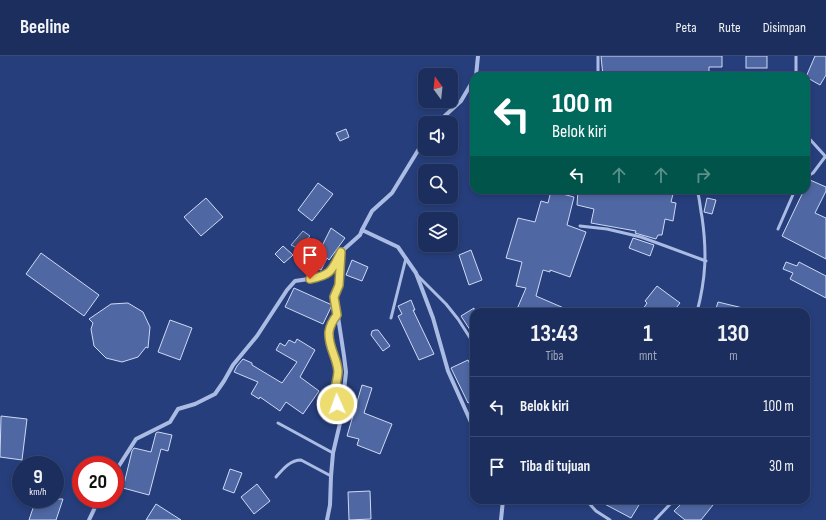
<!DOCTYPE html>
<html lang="id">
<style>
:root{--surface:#1c2e5d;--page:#293a66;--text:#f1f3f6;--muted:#a0a8bc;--line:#3a4a72}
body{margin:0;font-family:"Sofia Sans Condensed",sans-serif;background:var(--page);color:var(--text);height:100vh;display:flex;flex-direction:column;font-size:15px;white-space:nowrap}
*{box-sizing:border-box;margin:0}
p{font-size:13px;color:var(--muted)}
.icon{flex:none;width:22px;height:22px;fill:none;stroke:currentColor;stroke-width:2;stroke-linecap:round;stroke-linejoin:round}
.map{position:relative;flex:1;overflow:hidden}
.panel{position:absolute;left:470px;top:252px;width:340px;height:196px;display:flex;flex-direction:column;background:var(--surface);border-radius:12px;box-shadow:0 2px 6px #0003,0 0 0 1px var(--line)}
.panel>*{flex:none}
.top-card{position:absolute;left:470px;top:16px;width:340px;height:122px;border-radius:12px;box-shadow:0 2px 6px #0003,0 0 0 1px var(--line);background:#00695c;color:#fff;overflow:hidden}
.needle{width:26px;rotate:345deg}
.tools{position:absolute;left:418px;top:12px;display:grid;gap:8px}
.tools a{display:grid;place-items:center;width:40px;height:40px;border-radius:8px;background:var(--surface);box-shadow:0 2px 6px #0003,0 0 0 1px var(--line);font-size:20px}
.speed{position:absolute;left:12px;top:400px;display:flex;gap:8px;font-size:20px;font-weight:700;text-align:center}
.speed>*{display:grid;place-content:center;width:52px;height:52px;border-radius:50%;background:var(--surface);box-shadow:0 2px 6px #0003,0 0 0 1px var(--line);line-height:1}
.speed small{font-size:10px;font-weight:400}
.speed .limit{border:6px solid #d22;background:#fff;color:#111}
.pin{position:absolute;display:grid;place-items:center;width:34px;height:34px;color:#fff;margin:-41px -17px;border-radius:50% 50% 50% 0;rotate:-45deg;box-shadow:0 0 4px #0007}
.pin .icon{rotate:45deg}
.me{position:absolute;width:44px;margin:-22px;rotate:358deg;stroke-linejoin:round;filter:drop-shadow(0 0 3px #0008)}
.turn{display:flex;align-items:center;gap:14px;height:84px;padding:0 16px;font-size:18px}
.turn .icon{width:52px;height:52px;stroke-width:2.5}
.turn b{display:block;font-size:28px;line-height:34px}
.lanes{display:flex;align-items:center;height:38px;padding:0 16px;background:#0003;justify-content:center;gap:20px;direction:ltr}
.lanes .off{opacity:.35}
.eta{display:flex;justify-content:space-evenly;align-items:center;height:68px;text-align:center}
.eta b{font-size:24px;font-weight:700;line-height:28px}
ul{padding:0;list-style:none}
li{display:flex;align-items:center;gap:12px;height:60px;padding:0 16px;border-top:1px solid var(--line)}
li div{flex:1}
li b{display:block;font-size:15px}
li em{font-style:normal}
header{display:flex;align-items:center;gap:24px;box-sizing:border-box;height:56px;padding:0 20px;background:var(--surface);border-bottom:1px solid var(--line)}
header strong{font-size:19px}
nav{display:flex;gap:22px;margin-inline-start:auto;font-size:14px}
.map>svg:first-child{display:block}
.water{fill:#40527f;stroke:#9fb5e5}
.building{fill:#4f68a4;stroke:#ced9f4}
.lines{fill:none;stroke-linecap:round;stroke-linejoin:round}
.service{stroke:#abbce4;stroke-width:3}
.minor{stroke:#abbce4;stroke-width:4}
.route-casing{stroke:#9a8f49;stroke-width:10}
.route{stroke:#eddc70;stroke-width:7}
</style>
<header>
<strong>Beeline</strong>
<nav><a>Peta</a><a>Rute</a><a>Disimpan</a></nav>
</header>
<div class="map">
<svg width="826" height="464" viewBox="0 0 826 464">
<rect width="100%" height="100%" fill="#263e7c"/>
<polygon class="water" points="303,175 310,180 299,193 291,189"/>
<g class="building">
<polygon points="601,0 722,0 722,11 709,11 709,20 603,20"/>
<rect x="746" y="0" width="21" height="12"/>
<polygon points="815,0 826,0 826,19 820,29 806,21"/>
<polygon points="346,73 349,81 340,85 336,77"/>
<polygon points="810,124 826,131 826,135 815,157 826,162 826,203 782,180 804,134 806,134 806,131"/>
<polygon points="318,127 333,138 312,165 298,154"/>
<polygon points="578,134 674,134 671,146 676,147 673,165 665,163 662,179 658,179 656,183 635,177 636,175 591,167 594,153 577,149"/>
<polygon points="551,135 574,141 567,169 586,176 570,221 550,214 550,216 543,214 536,240 573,256 524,256 517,253 526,232 516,230 522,206 506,202 518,162 535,166 541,145 548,147"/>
<polygon points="206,142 223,161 201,180 184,161"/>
<polygon points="707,142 716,144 712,158 704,156"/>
<polygon points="331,172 345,182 329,204 327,202 321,214 312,210"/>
<polygon points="633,182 654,189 650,200 629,192"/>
<polygon points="283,190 293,199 284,207 275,198"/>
<polygon points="471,194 482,224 469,229 459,199"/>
<polygon points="41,197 99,239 84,260 26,218"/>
<polygon points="352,204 368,211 362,225 346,219"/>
<polygon points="786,206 797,210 799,206 826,220 826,242 790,223 793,217 783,213"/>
<polygon points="657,230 680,247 673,256 641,256 647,247 645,245"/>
<polygon points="294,232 332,249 323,268 285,251"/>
<polygon points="411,244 415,254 413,254 434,298 419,304 398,260 402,258 398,250"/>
<polygon points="718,246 747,253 746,256 715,256"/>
<polygon points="128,247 143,256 150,271 148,292 146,291 138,301 122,306 106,302 94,290 91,273 93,267 89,263 111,248"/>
<polygon points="474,252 474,280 461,260"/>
<polygon points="170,264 192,272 180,304 158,296"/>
<polygon points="375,274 378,274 390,290 383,295 371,279 372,275"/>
<polygon points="297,283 315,294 300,321 319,335 303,358 286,346 280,355 260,341 259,343 251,338 258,326 234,316 237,310 243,303 252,307 252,309 282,327 297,306 276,294 280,287 285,290 289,284 295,287"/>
<polygon points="468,304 474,316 474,344 468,347 451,312"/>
<polygon points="362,329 372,332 364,357 392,368 380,398 357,389 359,383 347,380"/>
<polygon points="1,360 27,363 22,404 0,401"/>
<polygon points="158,376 172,379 168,395 161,393 149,439 123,432 132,395 134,392 151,396 156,377"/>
<polygon points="230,413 242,417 234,437 223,433"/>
<polygon points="257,428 270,445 254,458 241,441"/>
<polygon points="370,435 371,463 349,464 348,436"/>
<polygon points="36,443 63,443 56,464 29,464"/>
<polygon points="597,444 642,444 631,462"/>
<polygon points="685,444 717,444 701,464 685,464 674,455"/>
<polygon points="156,448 181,464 146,464"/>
</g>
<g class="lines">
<g class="service">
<polyline points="598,0 598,17"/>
<polyline points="796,0 796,20"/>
<polyline points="806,79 826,101"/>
<polyline points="806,121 813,117 825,101"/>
<path d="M697 134C700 143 700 152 702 161 707 196 706 222 697 256"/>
<polyline points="580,170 607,173 641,181 706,205"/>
<polyline points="778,173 795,134"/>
<polyline points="417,219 446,248 458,263 474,288"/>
<path d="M337 259C333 264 330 269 329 276 329 281 329 288 330 292 332 300 338 307 338 316 338 329 329 343 342 350"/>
<polyline points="391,262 406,202"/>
<polyline points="278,367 333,397"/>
<path d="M276 421C283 413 290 404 301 404L331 420"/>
<polyline points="586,444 596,455 610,464"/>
<polyline points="655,464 674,444"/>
</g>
<g class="minor">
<polyline points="476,20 478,0"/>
<polyline points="437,67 461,45 474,23"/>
<polyline points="362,174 372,155 392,137 425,83"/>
<polyline points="115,416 136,383 170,366 178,353 195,348 215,338 224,325 233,309 257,280 287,234 295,225 322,221 331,215 340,198"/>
<polyline points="89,464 99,443"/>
<polyline points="327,464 330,449 331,420 333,397 341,363 346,316 344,300 335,241 339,229 341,196 360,179 362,174 398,191 416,217 433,262 448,315 474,373"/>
<polyline points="501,464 503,444"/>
</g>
</g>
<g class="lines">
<defs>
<path id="route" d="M310 223C332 219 332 214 341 196L339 229 334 241 337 259C333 264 330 269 329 276 328 291 337 301 338 315 338 325 331 339 337 348"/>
</defs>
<use href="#route" class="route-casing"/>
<use href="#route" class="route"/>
</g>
</svg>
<div class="tools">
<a><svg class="needle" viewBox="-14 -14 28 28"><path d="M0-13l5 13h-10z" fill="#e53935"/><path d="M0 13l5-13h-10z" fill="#a0a8bc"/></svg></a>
<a><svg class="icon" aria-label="sound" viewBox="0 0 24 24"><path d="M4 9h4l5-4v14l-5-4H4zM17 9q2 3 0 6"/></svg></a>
<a><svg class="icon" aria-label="search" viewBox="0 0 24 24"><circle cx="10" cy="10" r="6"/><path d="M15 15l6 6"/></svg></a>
<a><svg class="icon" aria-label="layers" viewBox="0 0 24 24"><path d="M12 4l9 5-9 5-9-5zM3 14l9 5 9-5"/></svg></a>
</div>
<div class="speed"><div>9<small>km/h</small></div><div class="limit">20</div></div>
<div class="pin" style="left:310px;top:223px;background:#d93025"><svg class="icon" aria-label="arrive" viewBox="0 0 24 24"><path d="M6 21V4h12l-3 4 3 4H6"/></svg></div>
<svg class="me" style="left:337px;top:348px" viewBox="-20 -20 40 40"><circle r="17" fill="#eddc70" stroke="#fff" stroke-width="3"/><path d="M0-11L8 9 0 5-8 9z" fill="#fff"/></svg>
<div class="top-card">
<div class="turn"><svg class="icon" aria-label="left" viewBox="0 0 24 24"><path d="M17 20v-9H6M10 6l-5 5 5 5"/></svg><div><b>100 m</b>Belok kiri</div></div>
<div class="lanes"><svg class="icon" aria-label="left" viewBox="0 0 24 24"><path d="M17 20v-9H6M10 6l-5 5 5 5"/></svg><svg class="icon off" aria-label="ahead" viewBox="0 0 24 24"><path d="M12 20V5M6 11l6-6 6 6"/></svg><svg class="icon off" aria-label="ahead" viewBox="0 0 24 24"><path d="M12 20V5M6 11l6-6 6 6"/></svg><svg class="icon off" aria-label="right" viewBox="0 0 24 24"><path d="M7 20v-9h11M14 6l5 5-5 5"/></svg></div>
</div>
<section class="panel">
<div class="eta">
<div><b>13:43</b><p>Tiba</p></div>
<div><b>1</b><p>mnt</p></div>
<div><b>130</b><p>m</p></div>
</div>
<ul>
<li><svg class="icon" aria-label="left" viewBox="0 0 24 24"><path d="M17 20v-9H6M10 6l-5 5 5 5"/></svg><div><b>Belok kiri</b></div><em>100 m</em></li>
<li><svg class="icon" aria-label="arrive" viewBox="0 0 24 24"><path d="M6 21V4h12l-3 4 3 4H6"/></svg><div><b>Tiba di tujuan</b></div><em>30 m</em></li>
</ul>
</section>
</div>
